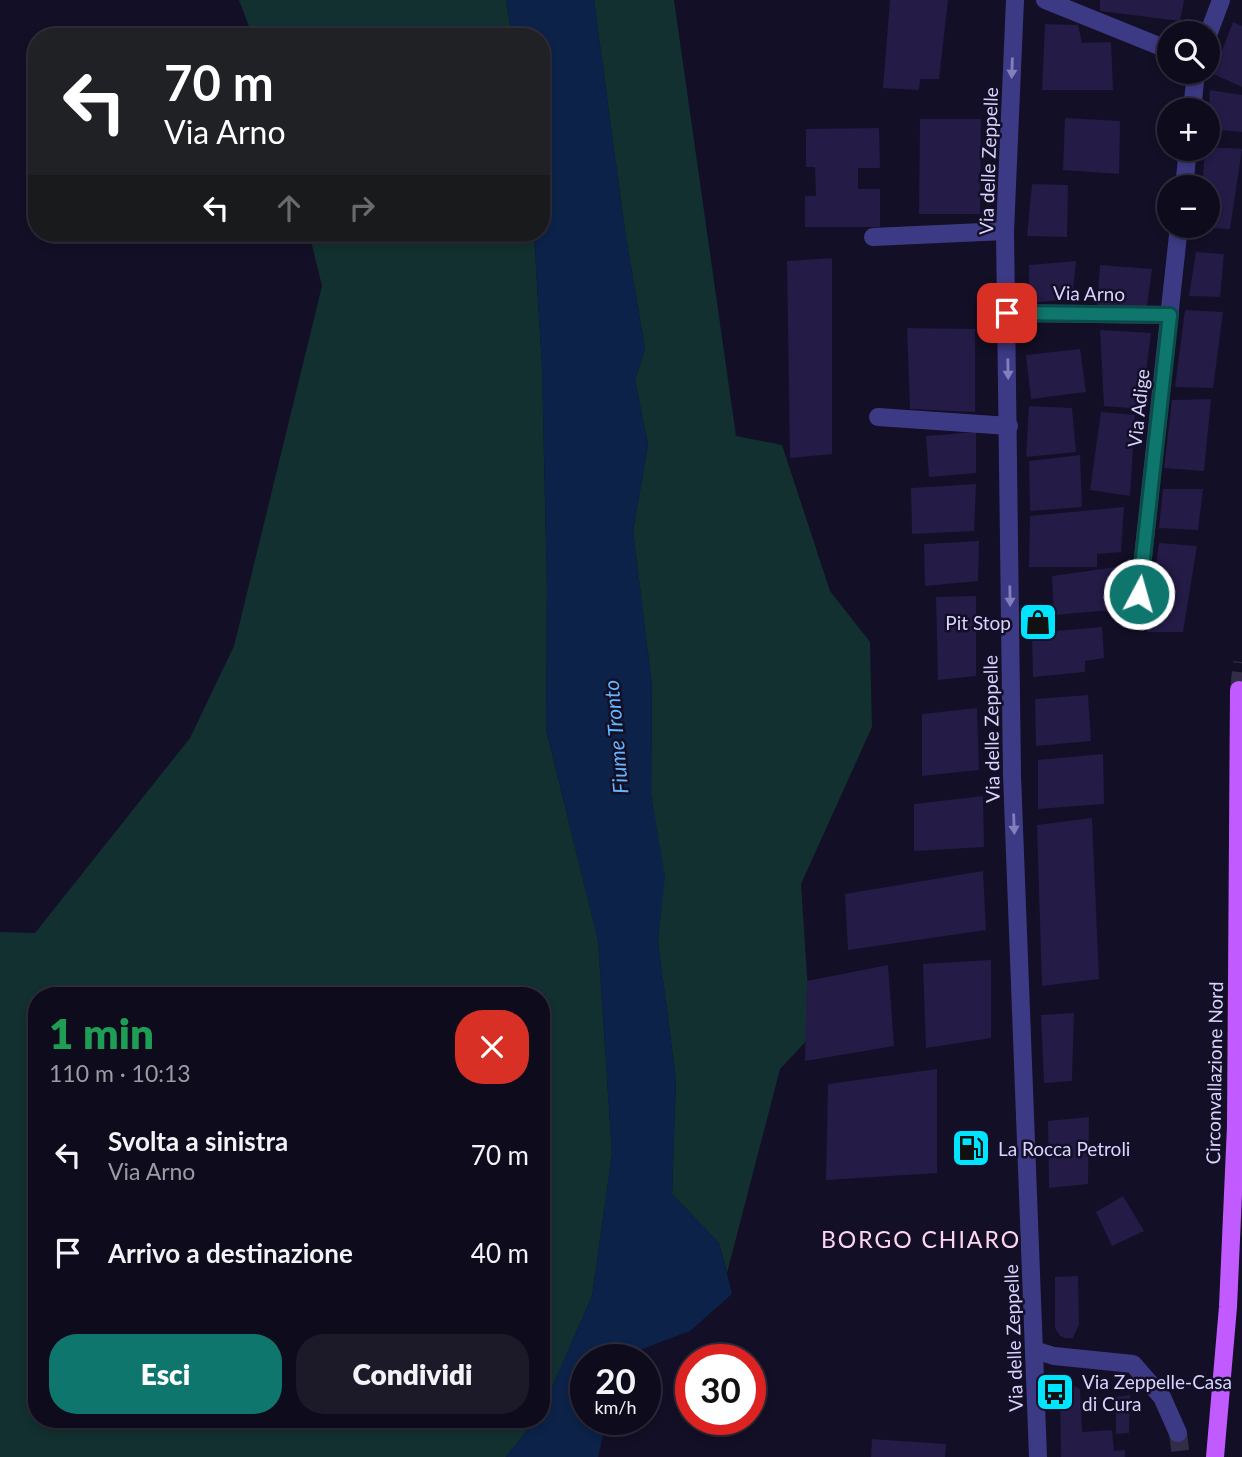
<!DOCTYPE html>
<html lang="it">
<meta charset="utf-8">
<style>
:root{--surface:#0e0b1c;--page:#1c1929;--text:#f1f3f6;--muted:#9b9ba3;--line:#2e2b3b;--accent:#0f766e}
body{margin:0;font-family:Lato,sans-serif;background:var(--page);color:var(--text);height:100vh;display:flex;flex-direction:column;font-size:26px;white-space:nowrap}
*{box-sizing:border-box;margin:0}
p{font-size:23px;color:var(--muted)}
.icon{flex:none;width:38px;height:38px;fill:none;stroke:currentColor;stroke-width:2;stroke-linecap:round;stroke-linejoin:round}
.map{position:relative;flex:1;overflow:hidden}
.details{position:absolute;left:28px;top:987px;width:522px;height:441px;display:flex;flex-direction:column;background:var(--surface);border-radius:28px;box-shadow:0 4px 10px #0003,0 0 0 2px var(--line)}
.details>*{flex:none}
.banner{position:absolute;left:28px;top:28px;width:522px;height:214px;border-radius:28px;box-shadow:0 4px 10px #0003,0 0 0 2px var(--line);background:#202124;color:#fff;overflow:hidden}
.fabs{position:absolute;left:1157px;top:21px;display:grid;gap:14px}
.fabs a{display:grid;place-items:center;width:63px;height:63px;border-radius:50%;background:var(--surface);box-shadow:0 4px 10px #0003,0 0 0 2px var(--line);font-size:35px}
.speed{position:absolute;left:570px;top:1344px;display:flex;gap:14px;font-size:35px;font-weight:700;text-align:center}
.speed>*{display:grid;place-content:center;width:91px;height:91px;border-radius:50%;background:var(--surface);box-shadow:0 4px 10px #0003,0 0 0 2px var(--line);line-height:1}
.speed small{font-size:18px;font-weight:400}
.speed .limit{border:10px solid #d22;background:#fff;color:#111}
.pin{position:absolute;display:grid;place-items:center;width:60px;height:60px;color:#fff;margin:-30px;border-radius:14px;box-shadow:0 4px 10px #0006}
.me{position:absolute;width:77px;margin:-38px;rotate:6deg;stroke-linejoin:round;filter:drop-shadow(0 0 5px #0008)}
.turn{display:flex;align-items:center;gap:24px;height:147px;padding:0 21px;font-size:32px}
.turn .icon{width:91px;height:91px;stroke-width:2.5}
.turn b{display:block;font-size:49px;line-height:60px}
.lanes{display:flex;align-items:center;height:66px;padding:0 21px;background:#0003;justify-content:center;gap:35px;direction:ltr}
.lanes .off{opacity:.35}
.round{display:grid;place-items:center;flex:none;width:74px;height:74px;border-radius:28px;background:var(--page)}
.summary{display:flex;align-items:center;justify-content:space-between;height:119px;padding:0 21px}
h1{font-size:42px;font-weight:800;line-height:52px;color:#1e9e55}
.action{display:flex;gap:14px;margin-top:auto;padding:14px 21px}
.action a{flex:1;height:80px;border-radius:28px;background:var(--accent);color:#fff;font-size:28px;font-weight:800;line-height:80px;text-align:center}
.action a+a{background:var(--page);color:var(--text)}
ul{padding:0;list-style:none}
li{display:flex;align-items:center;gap:21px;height:98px;padding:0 21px}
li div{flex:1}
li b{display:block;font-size:26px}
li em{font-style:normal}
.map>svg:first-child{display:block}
.green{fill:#12302f}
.water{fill:#0c2248}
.building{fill:#241b47}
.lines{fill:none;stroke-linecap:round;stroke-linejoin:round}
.minor-tunnel{stroke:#312d47;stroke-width:18;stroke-dasharray:18 9;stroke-linecap:butt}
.major-tunnel{stroke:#312d47;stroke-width:18;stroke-dasharray:18 9;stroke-linecap:butt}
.minor{stroke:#3d3a85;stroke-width:18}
.major{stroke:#c25bff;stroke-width:18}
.oneway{fill:#837fbc}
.route-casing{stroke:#0a4d48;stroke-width:18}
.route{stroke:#0f766e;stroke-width:12}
.labels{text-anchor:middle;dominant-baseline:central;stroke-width:5;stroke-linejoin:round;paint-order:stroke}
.street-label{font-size:19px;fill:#d9d4ff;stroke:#130f26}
.poi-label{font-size:19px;fill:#d9d4ff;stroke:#130f26;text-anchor:start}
.water-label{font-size:21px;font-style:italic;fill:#62b6ff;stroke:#130f26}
.quarter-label{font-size:23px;letter-spacing:2px;fill:#ffd6f0;stroke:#130f26}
</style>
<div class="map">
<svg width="1242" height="1457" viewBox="0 0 1242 1457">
<rect width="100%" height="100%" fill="#130f26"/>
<g class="green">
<polygon points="239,0 506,0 512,37 253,37"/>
<polygon points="594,0 674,0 736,436 782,445 830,591 870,642 872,727 801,884 811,1036 780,1069 727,1273 719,1243 672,1194 676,1079 658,942 664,876 651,795 652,685 633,531 648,445 635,380 645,349 625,231"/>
<polygon points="309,233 534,233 542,367 547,586 546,729 598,940 612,1154 592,1296 541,1413 541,996 37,996 37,1419 536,1419 506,1457 0,1457 0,932 35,933 190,738 234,646 322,286"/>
</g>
<polygon class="water" points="506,0 594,0 625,231 645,349 635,380 648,445 633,531 652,685 651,795 665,876 658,942 676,1079 672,1194 719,1243 732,1294 690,1331 640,1350 633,1360 586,1360 586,1419 607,1419 598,1457 506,1457 536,1419 541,1419 541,1413 592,1296 612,1154 598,940 546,729 547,586 542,367 534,233 541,233 541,37 512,37"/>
<g class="building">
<polygon points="890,0 948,0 939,79 920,79 919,90 883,88"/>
<polygon points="1100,0 1184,0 1180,21 1100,11"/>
<polygon points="1233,22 1242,26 1242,87 1213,74"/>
<polygon points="1045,24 1078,25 1082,43 1111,42 1113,90 1042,90"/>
<polygon points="1210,90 1242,95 1242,132 1208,129"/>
<polygon points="1065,118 1120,121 1119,174 1063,170"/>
<polygon points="920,119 981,119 980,214 919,214"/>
<polygon points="879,128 880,168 858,168 858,189 880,189 880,227 805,227 805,196 816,196 815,167 806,167 806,129"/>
<polygon points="1208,147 1242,149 1230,229 1208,228 1208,187 1202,187 1205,149"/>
<polygon points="1032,184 1068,185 1067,237 1027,236"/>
<polygon points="1196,252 1224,254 1220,297 1189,296"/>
<polygon points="832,258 832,454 790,458 787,261"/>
<polygon points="1076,261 1072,299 1029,303 1029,265"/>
<polygon points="1100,265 1152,269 1147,306 1097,306"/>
<polygon points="1185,310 1223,312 1213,388 1175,387"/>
<polygon points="907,328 975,329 975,412 910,409"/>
<polygon points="1100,330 1151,333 1141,409 1104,406"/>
<polygon points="1080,349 1086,392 1031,399 1026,355"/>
<polygon points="1211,399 1204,471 1164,468 1172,400"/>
<polygon points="1029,406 1072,408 1076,452 1026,457"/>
<polygon points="1101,412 1135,415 1130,496 1090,490"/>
<polygon points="976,432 976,473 929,477 926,436"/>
<polygon points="1080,455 1082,507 1030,511 1029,461"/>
<polygon points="976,484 974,531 912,534 911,488"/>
<polygon points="1163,489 1203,489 1198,530 1159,528"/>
<polygon points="1124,507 1121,552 1097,554 1097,567 1029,567 1030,516"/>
<polygon points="979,541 978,581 925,586 924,544"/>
<polygon points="1159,543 1197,546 1183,632 1147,632"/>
<polygon points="1116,567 1113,610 1054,615 1052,576"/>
<polygon points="976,596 976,676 938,680 936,597"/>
<polygon points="1102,627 1104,658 1085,661 1085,672 1033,677 1032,633"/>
<polygon points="1088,695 1091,741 1036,746 1035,699"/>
<polygon points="977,708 979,770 922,776 922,714"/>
<polygon points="1103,754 1104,804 1038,809 1038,760"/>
<polygon points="983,796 984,847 914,851 914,804"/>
<polygon points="1092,818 1099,979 1042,986 1037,825"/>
<polygon points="983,871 986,930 848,950 845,894"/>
<polygon points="991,960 991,1038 926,1048 923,964"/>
<polygon points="888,965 894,1046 805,1061 807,981"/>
<polygon points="1074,1013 1072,1081 1044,1083 1041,1015"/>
<polygon points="937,1069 937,1173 826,1180 828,1084"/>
<polygon points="1089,1117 1088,1184 1049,1188 1048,1121"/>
<polygon points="1123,1196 1144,1231 1112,1246 1096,1212"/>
<polygon points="1078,1276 1079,1324 1073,1338 1066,1338 1060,1336 1055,1328 1055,1277"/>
<polygon points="1070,1384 1080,1389 1082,1432 1112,1430 1114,1451 1125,1450 1125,1457 1061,1457 1060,1390 1063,1385"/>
<polygon points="1130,1395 1129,1433 1116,1434 1116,1397"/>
<polygon points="872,1439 946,1444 945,1457 871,1457"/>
</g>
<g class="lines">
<polyline class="minor-tunnel" points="1178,1433 1181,1457"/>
<polyline class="major-tunnel" points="1239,690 1242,662"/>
<g class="minor">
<polyline points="1015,0 1005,231 1012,775 1038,1457"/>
<polyline points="1045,0 1169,50"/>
<polyline points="1208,35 1221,0"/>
<polyline points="1192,110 1196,72"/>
<polyline points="1184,187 1188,149"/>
<polyline points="873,237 1005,231"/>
<polyline points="1008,313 1170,315"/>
<polyline points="878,417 1009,426"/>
<polyline points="1139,594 1179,226"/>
<polyline points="1034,1350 1054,1356 1133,1364 1162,1397 1178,1433"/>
</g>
<polyline class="major" points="1215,1457 1228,1307 1236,1126 1239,690"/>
</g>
<defs><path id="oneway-solid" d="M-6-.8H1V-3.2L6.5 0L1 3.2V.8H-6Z" transform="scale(1.75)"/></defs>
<g class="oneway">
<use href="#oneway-solid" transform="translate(1012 68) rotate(92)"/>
<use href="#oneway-solid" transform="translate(1008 369) rotate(89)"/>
<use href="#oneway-solid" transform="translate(1010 596) rotate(89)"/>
<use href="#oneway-solid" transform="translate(1014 824) rotate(88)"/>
</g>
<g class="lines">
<defs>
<polyline id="route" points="1007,313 1170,315 1139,594"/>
</defs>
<use href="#route" class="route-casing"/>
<use href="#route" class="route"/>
</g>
<defs>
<symbol id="shop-square" viewBox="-11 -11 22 22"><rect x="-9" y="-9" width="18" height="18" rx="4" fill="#00e5ff" stroke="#130f26"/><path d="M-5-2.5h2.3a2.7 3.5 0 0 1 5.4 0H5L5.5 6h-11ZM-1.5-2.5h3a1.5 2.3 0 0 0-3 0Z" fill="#111"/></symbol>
<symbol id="fuel-square" viewBox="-11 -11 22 22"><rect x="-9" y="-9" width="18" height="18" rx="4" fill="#00e5ff" stroke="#130f26"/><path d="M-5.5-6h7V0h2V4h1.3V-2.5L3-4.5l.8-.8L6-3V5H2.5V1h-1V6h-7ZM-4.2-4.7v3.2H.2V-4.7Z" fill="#111"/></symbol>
<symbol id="bus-square" viewBox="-11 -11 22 22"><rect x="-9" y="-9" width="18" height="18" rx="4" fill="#00e5ff" stroke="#130f26"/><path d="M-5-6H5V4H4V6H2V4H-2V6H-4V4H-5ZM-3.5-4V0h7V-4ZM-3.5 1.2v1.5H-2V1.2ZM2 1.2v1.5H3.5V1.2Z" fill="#111"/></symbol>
</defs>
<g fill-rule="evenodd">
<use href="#shop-square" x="1016" y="600" width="44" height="44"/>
<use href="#fuel-square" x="949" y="1126" width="44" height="44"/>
<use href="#bus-square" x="1033" y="1370" width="44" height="44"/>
</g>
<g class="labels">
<g class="street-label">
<text transform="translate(988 161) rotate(-88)">Via delle Zeppelle</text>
<text transform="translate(1089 293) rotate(1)">Via Arno</text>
<text transform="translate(1138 408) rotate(-84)">Via Adige</text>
<text transform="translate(991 729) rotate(-91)">Via delle Zeppelle</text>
<text transform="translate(1214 1073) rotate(-89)">Circonvallazione Nord</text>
<text transform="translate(1013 1338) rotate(-92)">Via delle Zeppelle</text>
</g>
<g class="poi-label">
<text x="1011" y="622" text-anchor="end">Pit Stop</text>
<text x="998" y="1148">La Rocca Petroli</text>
<text x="1082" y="1381">Via Zeppelle-Casa<tspan x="1082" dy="22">di Cura</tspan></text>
</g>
<g class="water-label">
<text transform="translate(615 737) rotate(-95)">Fiume Tronto</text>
</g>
<g class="quarter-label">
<text x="921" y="1239">BORGO CHIARO</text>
</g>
</g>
</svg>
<div class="fabs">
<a><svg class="icon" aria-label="search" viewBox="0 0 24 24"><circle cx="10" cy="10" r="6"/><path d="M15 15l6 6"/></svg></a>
<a>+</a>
<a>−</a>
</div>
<div class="speed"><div>20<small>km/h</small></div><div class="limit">30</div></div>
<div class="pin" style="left:1007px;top:313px;background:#d93025"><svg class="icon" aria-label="arrive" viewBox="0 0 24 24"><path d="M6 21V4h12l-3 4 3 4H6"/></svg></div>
<svg class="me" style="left:1139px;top:594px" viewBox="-20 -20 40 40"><circle r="17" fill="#0f766e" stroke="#fff" stroke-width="3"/><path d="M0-11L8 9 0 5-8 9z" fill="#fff"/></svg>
<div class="banner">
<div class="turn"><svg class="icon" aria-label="left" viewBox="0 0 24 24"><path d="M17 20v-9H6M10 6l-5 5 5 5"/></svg><div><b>70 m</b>Via Arno</div></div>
<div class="lanes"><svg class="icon" aria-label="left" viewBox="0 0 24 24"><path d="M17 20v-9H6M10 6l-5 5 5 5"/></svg><svg class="icon off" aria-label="ahead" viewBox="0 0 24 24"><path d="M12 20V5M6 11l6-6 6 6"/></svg><svg class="icon off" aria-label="right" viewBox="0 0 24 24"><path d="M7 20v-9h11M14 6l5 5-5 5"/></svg></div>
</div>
<section class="details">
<div class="summary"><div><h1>1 min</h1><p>110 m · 10:13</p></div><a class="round" style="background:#d93025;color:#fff"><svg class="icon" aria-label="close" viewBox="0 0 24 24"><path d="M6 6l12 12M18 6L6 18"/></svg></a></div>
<ul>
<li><svg class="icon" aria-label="left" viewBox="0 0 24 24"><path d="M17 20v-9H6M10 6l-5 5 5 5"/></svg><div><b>Svolta a sinistra</b><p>Via Arno</p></div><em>70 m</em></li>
<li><svg class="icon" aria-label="arrive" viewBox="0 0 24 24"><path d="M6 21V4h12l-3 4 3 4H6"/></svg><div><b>Arrivo a destinazione</b></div><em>40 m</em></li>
</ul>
<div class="action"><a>Esci</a><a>Condividi</a></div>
</section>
</div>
